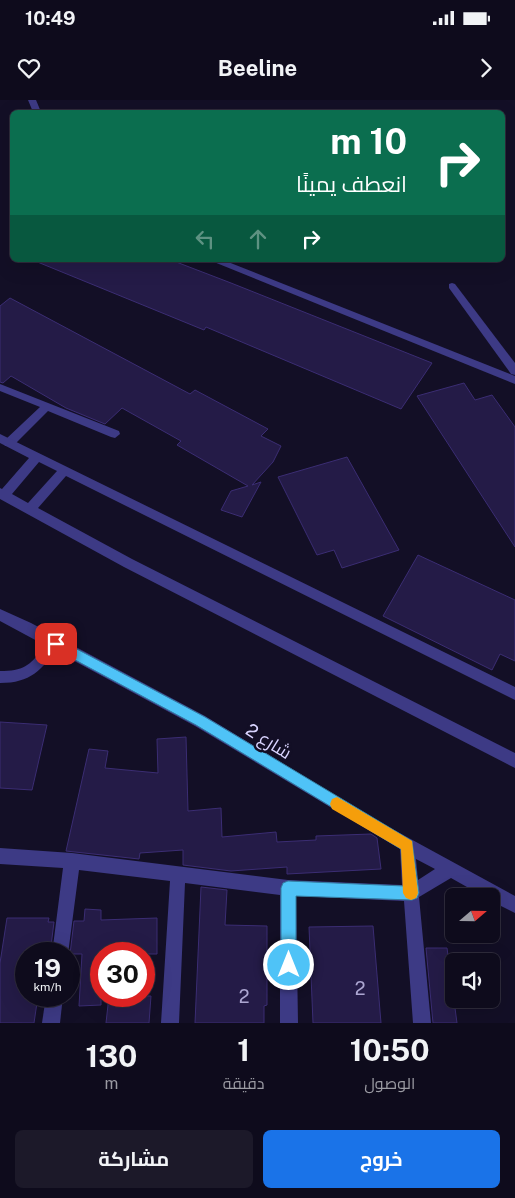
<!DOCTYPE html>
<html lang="ar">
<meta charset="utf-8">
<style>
:root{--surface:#0e0b1c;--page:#1c1929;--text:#f1f3f6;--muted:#9b9ba3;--line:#2e2b3b;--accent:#1a73e8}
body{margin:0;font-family:"Public Sans",Cairo,sans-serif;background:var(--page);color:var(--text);direction:rtl;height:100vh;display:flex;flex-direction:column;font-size:19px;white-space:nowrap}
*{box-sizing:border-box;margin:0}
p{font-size:16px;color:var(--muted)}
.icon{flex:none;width:28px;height:28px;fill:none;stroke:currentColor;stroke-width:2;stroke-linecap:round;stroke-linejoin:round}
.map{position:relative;height:923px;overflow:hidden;direction:ltr}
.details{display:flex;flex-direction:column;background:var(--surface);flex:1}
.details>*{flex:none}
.banner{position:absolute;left:10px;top:10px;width:495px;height:152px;border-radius:8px;box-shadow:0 5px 20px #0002,0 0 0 1px var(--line);direction:rtl;background:#0b6e4f;color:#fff;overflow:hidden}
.needle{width:32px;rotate:70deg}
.tools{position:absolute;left:445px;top:788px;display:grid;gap:10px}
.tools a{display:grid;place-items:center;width:55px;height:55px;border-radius:8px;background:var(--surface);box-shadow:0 5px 20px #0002,0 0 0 1px var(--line);font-size:25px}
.speed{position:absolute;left:15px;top:842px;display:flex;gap:10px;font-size:25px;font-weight:700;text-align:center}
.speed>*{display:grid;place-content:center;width:65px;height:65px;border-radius:50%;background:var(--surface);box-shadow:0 5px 20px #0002,0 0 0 1px var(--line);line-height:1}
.speed small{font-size:12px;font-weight:400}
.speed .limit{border:8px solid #d22;background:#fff;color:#111}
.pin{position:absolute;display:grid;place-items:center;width:42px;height:42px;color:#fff;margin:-21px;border-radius:10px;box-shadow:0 2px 8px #0006}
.me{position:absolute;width:55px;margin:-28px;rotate:0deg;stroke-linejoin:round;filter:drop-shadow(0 0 4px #0008)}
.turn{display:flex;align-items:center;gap:18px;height:105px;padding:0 15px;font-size:22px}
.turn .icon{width:65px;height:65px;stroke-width:2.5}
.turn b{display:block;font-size:35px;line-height:42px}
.lanes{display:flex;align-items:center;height:48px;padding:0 15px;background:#0003;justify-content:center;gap:25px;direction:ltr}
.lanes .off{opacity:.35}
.eta{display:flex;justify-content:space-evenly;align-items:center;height:85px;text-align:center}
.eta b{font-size:30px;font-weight:700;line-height:35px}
.primary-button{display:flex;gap:10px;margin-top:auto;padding:10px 15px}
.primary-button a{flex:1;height:58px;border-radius:8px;background:var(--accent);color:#fff;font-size:20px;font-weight:700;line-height:58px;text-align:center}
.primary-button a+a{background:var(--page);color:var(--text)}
.status{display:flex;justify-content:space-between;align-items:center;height:35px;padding:0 25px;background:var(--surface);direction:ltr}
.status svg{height:14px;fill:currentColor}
header{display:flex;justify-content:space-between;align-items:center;height:65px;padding:0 15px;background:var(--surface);font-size:22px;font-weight:700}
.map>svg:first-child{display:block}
.building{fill:#241b47;stroke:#3b2d73}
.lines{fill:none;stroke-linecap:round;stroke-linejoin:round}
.service{fill:#3d3a85;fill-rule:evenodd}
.minor{fill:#3d3a85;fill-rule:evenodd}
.route{fill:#4fc3f7;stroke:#337fa1}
.slow{fill:#f59e0b}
.labels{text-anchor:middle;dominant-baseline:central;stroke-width:5;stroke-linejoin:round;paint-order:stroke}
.street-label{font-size:18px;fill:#d9d4ff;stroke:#130f26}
.near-number-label{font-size:18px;fill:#aca6d1}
</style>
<div class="status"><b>10:49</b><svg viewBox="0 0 49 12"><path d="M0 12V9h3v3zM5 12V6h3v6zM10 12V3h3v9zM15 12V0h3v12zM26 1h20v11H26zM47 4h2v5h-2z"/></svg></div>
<header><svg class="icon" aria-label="forward" viewBox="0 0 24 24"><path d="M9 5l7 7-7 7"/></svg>Beeline<svg class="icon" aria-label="heart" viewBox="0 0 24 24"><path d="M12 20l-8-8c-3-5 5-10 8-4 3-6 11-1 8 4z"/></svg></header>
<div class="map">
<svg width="515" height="923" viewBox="0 0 515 923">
<rect width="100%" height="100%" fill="#130f26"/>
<g class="building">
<polygon points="171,160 231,183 432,263 401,309 206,227 204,230 35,161"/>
<polygon points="10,198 190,294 195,290 268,329 261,336 281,346 273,362 252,385 261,382 242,417 221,410 231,391 248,386 177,345 181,341 122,308 105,324 66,308 11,276 3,283 0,282 0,206"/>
<polygon points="464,283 475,300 492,295 515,327 515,447 417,296"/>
<polygon points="347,357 399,450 342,468 334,450 317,455 278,377"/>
<polygon points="418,455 515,500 515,561 500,554 492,570 383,516"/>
<polygon points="0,622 47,625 32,690 0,688"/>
<polygon points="186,637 188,711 221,708 222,737 276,732 277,742 316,740 316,736 371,734 377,738 381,769 287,774 287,767 231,771 183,765 183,750 140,753 139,759 66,751 89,649 108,651 105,668 158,673 157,639"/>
<polygon points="201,787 227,790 225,825 267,826 267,905 264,906 264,923 195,923"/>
<polygon points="85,809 101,810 101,820 157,818 157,854 101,854 101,905 79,906 82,854 70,854 74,821 84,821"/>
<polygon points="7,818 49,818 48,822 54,822 50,854 26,854 26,896 38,896 34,923 0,923 0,863"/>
<polygon points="373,826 381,923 313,923 309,827"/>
<polygon points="426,848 447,848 457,923 433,923"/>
<polygon points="109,896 151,896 149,923 106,923"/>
</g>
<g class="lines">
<g class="service">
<polygon points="0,284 119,331 120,334 115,338 111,337 48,311 13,346 5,346 4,343 5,340 40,307 0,291"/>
<path d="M55 538 59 539 61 543 59 547C41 570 31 583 0 583V571C23 571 30 566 43 548 47 544 49 540 55 538Z"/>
</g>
<g class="minor">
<polygon points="28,0 36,0 41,12 33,12"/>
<polygon points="209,160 223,160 515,276 515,284"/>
<polygon points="452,183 455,184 515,263 515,275 511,274 449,188 449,184"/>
<path d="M0 334 515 587V600L66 376 38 408 132 459 515 653V668L124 467 0 399V388L2 389 29 358 0 343ZM39 362 57 371 28 403 12 394Z"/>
<path d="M0 509 31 523 205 616 374 719 515 796V813L491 801V796H483L451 778 419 797 431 923H413L404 801 296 796 298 923H280V795L185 783 179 923H161L170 781 79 770 68 854H52L63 768 0 764V748L72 753 288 780 402 785 400 749 195 626 0 521ZM416 759 435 769 418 780Z"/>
<polygon points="46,896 63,896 60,923 42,923"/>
</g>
</g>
<polygon class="route" points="56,538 205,617 412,741 419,793 417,798 412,800 296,796 296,865 294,871 289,873 283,871 281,865 281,788 283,783 288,781 404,786 401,749 196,625 51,547 49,544 51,540"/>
<polygon class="slow" points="337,697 412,741 418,793 416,798 411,800 406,798 403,793 401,749 332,709 330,704 332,699"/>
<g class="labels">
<g class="street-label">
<text transform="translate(269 641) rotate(32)">شارع 2</text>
</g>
<g class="near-number-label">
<text x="360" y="888">2</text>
<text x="244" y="896">2</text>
</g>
</g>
</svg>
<div class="tools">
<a><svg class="needle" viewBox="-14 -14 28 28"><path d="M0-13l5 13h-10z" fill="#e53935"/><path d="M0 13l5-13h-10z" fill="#9b9ba3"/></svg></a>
<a><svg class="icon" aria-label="sound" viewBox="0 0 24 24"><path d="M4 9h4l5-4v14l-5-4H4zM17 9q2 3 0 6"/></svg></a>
</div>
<div class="speed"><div>19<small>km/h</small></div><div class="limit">30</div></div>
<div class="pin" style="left:56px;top:544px;background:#d93025"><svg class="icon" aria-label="arrive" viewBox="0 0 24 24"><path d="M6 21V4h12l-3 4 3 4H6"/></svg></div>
<svg class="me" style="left:289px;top:865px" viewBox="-20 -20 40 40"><circle r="17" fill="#4fc3f7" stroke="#fff" stroke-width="3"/><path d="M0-11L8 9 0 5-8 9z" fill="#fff"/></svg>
<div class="banner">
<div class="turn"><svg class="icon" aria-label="right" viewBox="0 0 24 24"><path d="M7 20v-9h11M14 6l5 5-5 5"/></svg><div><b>10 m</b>انعطف يمينًا</div></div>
<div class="lanes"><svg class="icon off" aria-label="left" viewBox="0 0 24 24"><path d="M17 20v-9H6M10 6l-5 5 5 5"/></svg><svg class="icon off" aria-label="ahead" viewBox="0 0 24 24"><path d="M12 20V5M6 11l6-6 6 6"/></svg><svg class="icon" aria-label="right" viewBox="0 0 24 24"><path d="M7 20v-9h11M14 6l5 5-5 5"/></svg></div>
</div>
</div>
<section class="details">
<div class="eta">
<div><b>10:50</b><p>الوصول</p></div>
<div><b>1</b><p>دقيقة</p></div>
<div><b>130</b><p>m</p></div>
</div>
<div class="primary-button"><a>خروج</a><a>مشاركة</a></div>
</section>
